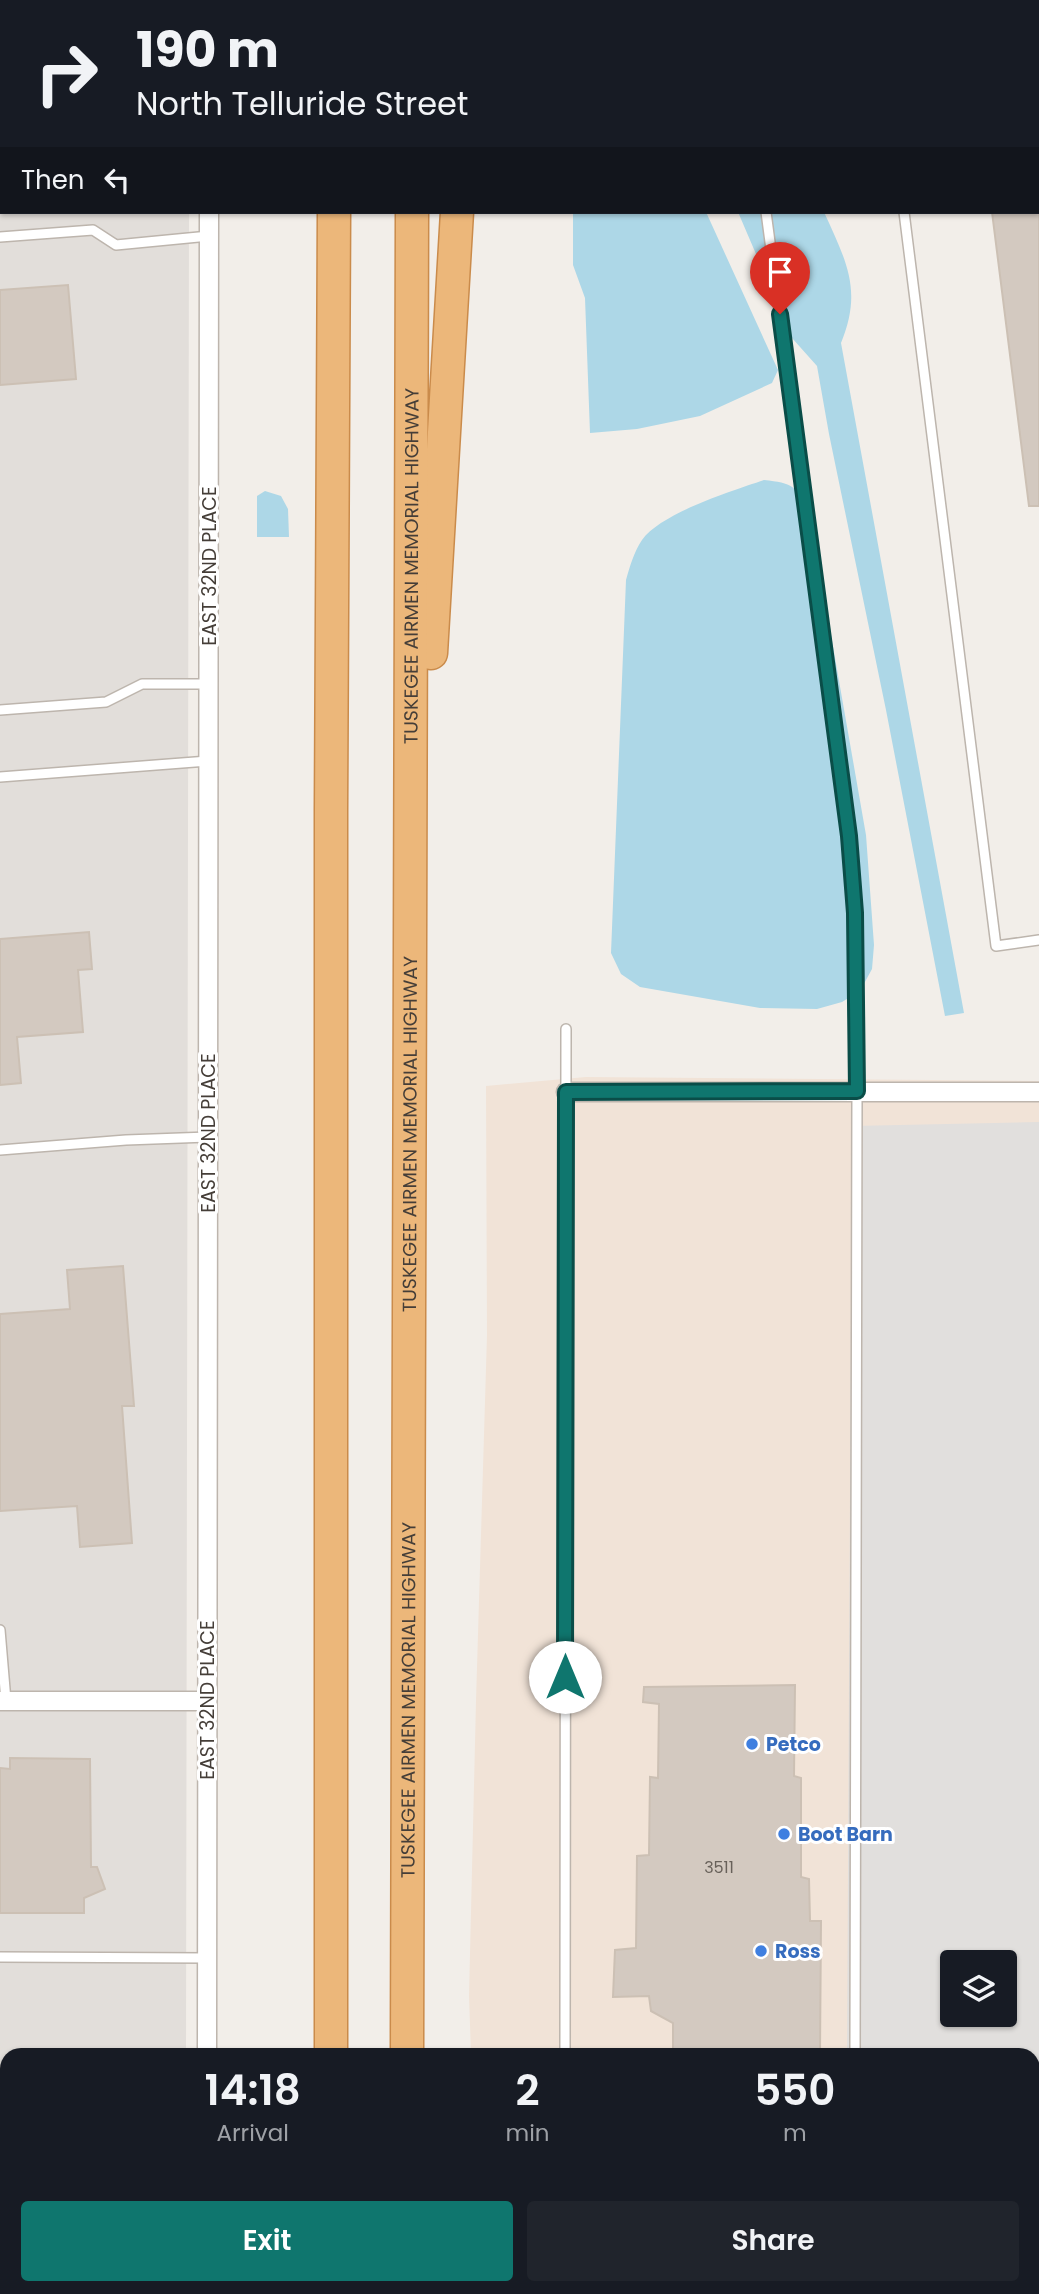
<!DOCTYPE html>
<style>
:root{--surface:#171b24;--page:#20242c;--text:#f1f3f6;--muted:#9ea1a6;--accent:#0f766e}
body{margin:0;font-family:Poppins,sans-serif;background:var(--page);color:var(--text);height:100vh;display:flex;flex-direction:column;font-size:26px;white-space:nowrap}
*{box-sizing:border-box;margin:0}
p{font-size:23px;color:var(--muted)}
.icon{flex:none;width:38px;height:38px;fill:none;stroke:currentColor;stroke-width:2;stroke-linecap:round;stroke-linejoin:round}
.map{position:relative;flex:1;overflow:hidden}
.panel{position:absolute;left:0px;top:2048px;width:1040px;height:247px;display:flex;flex-direction:column;background:var(--surface);border-radius:21px 21px 0 0;box-shadow:0 2px 5px #0004}
.panel>*{flex:none}
.banner{position:absolute;left:0px;top:0px;width:1040px;height:214px;box-shadow:0 2px 5px #0004;background:#171b24;color:var(--text);overflow:hidden}
.buttons{position:absolute;left:940px;top:1950px;display:grid;gap:14px}
.buttons a{display:grid;place-items:center;width:77px;height:77px;border-radius:7px;background:var(--surface);box-shadow:0 2px 5px #0004;font-size:35px}
.pin{position:absolute;display:grid;place-items:center;width:60px;height:60px;color:#fff;margin:-72px -30px;border-radius:50% 50% 50% 0;rotate:-45deg;box-shadow:0 0 7px #0007}
.pin .icon{rotate:45deg}
.me{position:absolute;width:77px;margin:-38px;rotate:0deg;stroke-linejoin:round;filter:drop-shadow(0 0 5px #0008)}
.turn{display:flex;align-items:center;gap:24px;height:147px;padding:0 21px;font-size:32px}
.turn .icon{width:91px;height:91px;stroke-width:2.5}
.turn b{display:block;font-size:49px;line-height:60px}
.then{display:flex;align-items:center;height:66px;padding:0 21px;background:#0003;gap:14px;font-size:26px}
.eta{display:flex;justify-content:space-evenly;align-items:center;height:119px;text-align:center}
.eta b{font-size:42px;font-weight:600;line-height:49px}
.action{display:flex;gap:14px;margin-top:auto;padding:14px 21px}
.action a{flex:1;height:80px;border-radius:7px;background:var(--accent);color:#fff;font-size:28px;font-weight:600;line-height:80px;text-align:center}
.action a+a{background:var(--page);color:var(--text)}
.map>svg:first-child{display:block}
.commercial{fill:#f1e3d7;fill-rule:evenodd}
.industrial{fill:#e2deda}
.parking{fill:#e1dfdd;fill-rule:evenodd}
.water{fill:#add7e7}
.building{fill:#d3c9c0;stroke:#ccc0b4;stroke-width:2}
.lines{fill:none;stroke-linecap:round;stroke-linejoin:round}
.service-casing{stroke:#bdb5ad;stroke-width:12}
.minor-casing{stroke:#bdb5ad;stroke-width:21}
.motorway-casing{stroke:#ca8b4b;stroke-width:35}
.service{stroke:#fff;stroke-width:9}
.minor{stroke:#fff;stroke-width:18}
.motorway{stroke:#ecb77a;stroke-width:32}
.route-casing{stroke:#0a4d48;stroke-width:18}
.route{stroke:#0f766e;stroke-width:12}
.shop-dot{fill:#3f7fe0;stroke:#fff;stroke-width:2.5}
.labels{text-anchor:middle;dominant-baseline:central;stroke-width:6;stroke-linejoin:round;paint-order:stroke}
.number-label{font-size:16px;fill:#68615a}
.street-label{font-size:19px;fill:#453e38;stroke:#fff}
.shop-label{font-size:19px;font-weight:bold;fill:#366cbe;stroke:#fff;text-anchor:start}
</style>
<div class="map">
<svg width="1039" height="2294" viewBox="0 0 1039 2294">
<rect width="100%" height="100%" fill="#f2eee9"/>
<path class="commercial" d="M586 1077 1039 1081V2294H478V2287H1032V2054H471L469 1996 476 1701 487 1335 486 1086ZM952 1962H1004V2014H952Z"/>
<polygon class="industrial" points="0,0 190,0 2,2 2,212 189,212 186,2054 7,2054 7,2287 186,2287 186,2294 0,2294"/>
<g class="parking">
<path d="M1039 1122V2166H1033L1032 2054H847L852 1126ZM952 1962H1004V2014H952Z"/>
<polygon points="1033,2222 1039,2222 1039,2294 869,2294 870,2287 1032,2287"/>
</g>
<g class="water">
<polygon points="573,212 706,212 778,370 772,383 700,416 637,429 590,433 585,298 573,265"/>
<path d="M738 212H824C846 261 863 290 841 343L964 1013 945 1016 886 710 829 434 817 366 792 338Z"/>
<path d="M764 480C794 483 798 487 810 515L866 835 874 945 872 969 860 991 842 1002 817 1009 760 1008 640 987 621 974 611 953 626 580C630 566 634 552 642 540 661 513 732 491 764 480Z"/>
<polygon points="265,491 281,496 288,509 289,537 257,537 257,496"/>
</g>
<g class="building">
<polygon points="992,212 1039,212 1039,506 1029,506"/>
<polygon points="68,285 76,379 0,385 0,290"/>
<polygon points="89,932 92,969 78,970 83,1032 17,1037 21,1083 0,1085 0,939"/>
<polygon points="123,1266 134,1406 122,1406 132,1543 80,1547 77,1506 0,1511 0,1314 70,1309 67,1270"/>
<polygon points="795,1685 794,1776 801,1778 801,1877 809,1879 810,1921 821,1921 820,2054 673,2054 673,2023 651,2011 649,1996 613,1997 615,1950 636,1948 637,1856 649,1855 650,1777 658,1778 659,1704 643,1702 644,1687"/>
<polygon points="10,1758 90,1759 91,1867 97,1867 105,1889 84,1898 84,1913 0,1913 0,1768 10,1769"/>
</g>
<g class="lines">
<defs>
<g id="service">
<polyline points="128,0 128,2"/>
<polyline points="729,0 730,2"/>
<polyline points="878,0 878,2"/>
<polyline points="766,212 849,836 855,913 857,1091 855,2054"/>
<polyline points="904,212 996,946 1039,940"/>
<polyline points="0,237 93,230 116,245 209,236"/>
<polyline points="0,710 106,702 142,684 209,684"/>
<polyline points="0,777 208,761"/>
<polyline points="0,1150 126,1140 208,1137"/>
<polyline points="0,1630 6,1701"/>
<polyline points="0,1957 207,1958"/>
<polyline points="565,2054 566,1029"/>
<polyline points="1032,2199 1039,2199"/>
<polyline points="853,2294 854,2287"/>
</g>
<g id="minor">
<polyline points="209,2 209,0"/>
<polyline points="566,1092 1039,1092"/>
<polyline points="0,1701 207,1701"/>
<polyline points="207,2054 209,212"/>
<polyline points="206,2294 206,2287"/>
</g>
<g id="motorway">
<polyline points="292,0 293,2"/>
<polyline points="335,2 335,0"/>
<polyline points="413,2 413,0"/>
<polyline points="465,2 465,0"/>
<polyline points="431,653 457,212"/>
<polyline points="331,2054 331,811 334,212"/>
<path id="s1" d="M407 2054 412 212"/>
<polyline points="407,2287 407,2294"/>
<polyline points="331,2294 331,2287"/>
</g>
</defs>
<use href="#service" class="service-casing"/>
<use href="#minor" class="minor-casing"/>
<use href="#motorway" class="motorway-casing"/>
<use href="#service" class="service"/>
<use href="#minor" class="minor"/>
<use href="#motorway" class="motorway"/>
</g>
<g class="lines">
<defs>
<polyline id="route" points="565,1677 566,1092 857,1091 855,913 849,836 780,314"/>
</defs>
<use href="#route" class="route-casing"/>
<use href="#route" class="route"/>
</g>
<g class="shop-dot">
<circle cx="752" cy="1744" r="7"/>
<circle cx="784" cy="1834" r="7"/>
<circle cx="761" cy="1951" r="7"/>
</g>
<g class="labels">
<g class="number-label">
<text x="719" y="1867">3511</text>
</g>
<g class="street-label">
<text transform="translate(209 566) rotate(-90)">EAST 32ND PLACE</text>
<text stroke="none"><textPath href="#s1" startOffset="1488">TUSKEGEE AIRMEN MEMORIAL HIGHWAY</textPath></text>
<text transform="translate(208 1133) rotate(-90)">EAST 32ND PLACE</text>
<text stroke="none"><textPath href="#s1" startOffset="920">TUSKEGEE AIRMEN MEMORIAL HIGHWAY</textPath></text>
<text transform="translate(207 1700) rotate(-90)">EAST 32ND PLACE</text>
<text stroke="none"><textPath href="#s1" startOffset="354">TUSKEGEE AIRMEN MEMORIAL HIGHWAY</textPath></text>
</g>
<g class="shop-label">
<text x="766" y="1744">Petco</text>
<text x="798" y="1834">Boot Barn</text>
<text x="775" y="1951">Ross</text>
</g>
</g>
</svg>
<div class="buttons">
<a><svg class="icon" aria-label="layers" viewBox="0 0 24 24"><path d="M12 4l9 5-9 5-9-5zM3 14l9 5 9-5"/></svg></a>
</div>
<div class="pin" style="left:780px;top:314px;background:#d93025"><svg class="icon" aria-label="arrive" viewBox="0 0 24 24"><path d="M6 21V4h12l-3 4 3 4H6"/></svg></div>
<svg class="me" style="left:565px;top:1677px" viewBox="-20 -20 40 40"><circle r="19" fill="#fff"/><path d="M0-13L10 11 0 6-10 11z" fill="#0f766e"/></svg>
<div class="banner">
<div class="turn"><svg class="icon" aria-label="right" viewBox="0 0 24 24"><path d="M7 20v-9h11M14 6l5 5-5 5"/></svg><div><b>190 m</b>North Telluride Street</div></div>
<div class="then">Then<svg class="icon" aria-label="left" viewBox="0 0 24 24"><path d="M17 20v-9H6M10 6l-5 5 5 5"/></svg></div>
</div>
<section class="panel">
<div class="eta">
<div><b>14:18</b><p>Arrival</p></div>
<div><b>2</b><p>min</p></div>
<div><b>550</b><p>m</p></div>
</div>
<div class="action"><a>Exit</a><a>Share</a></div>
</section>
</div>
